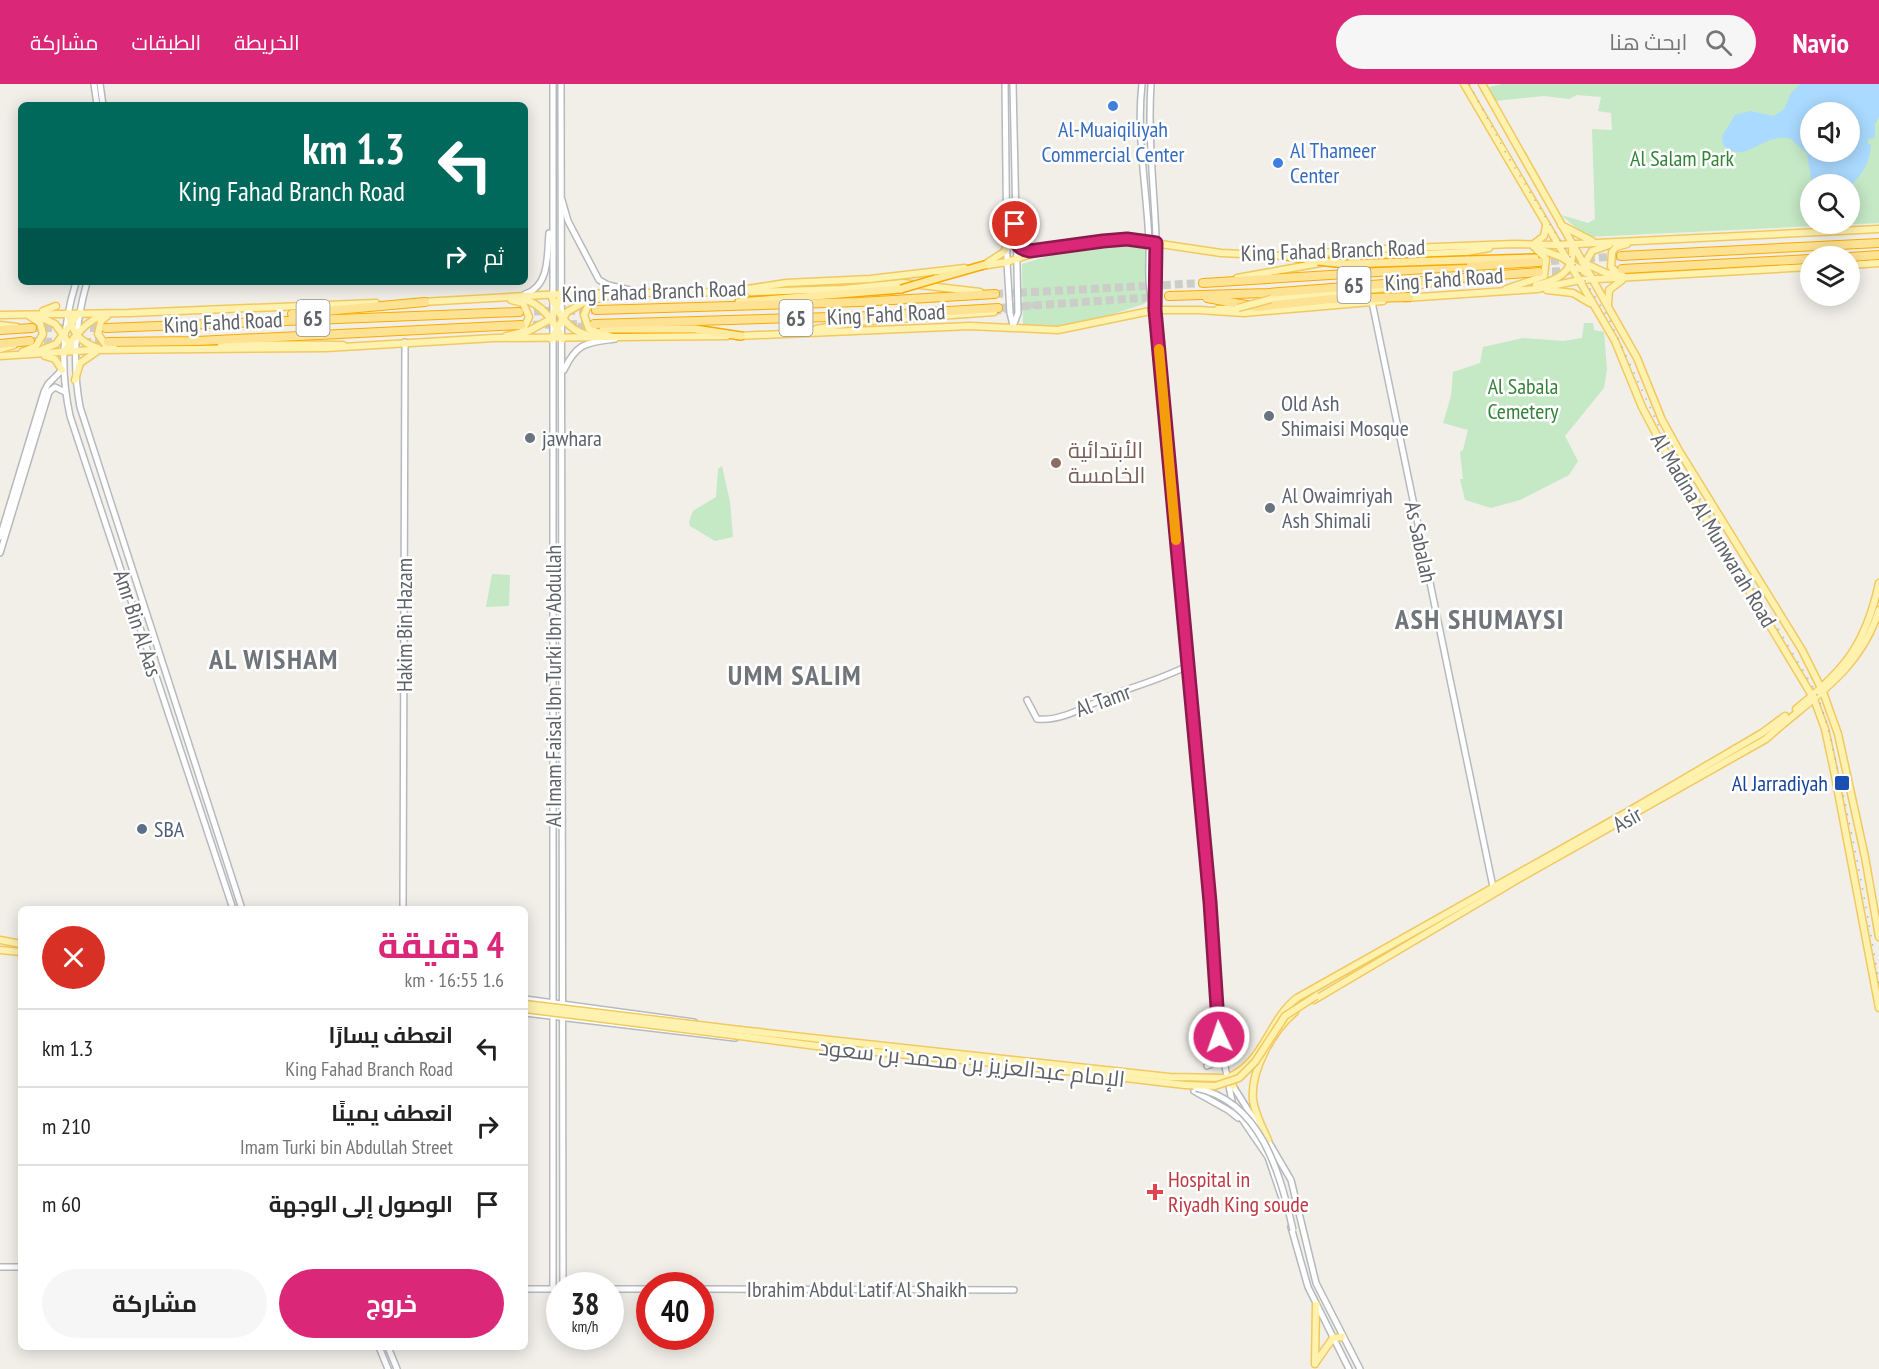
<!DOCTYPE html>
<html lang="ar">
<meta charset="utf-8">
<style>
:root{--surface:#fff;--page:#f6f6f6;--text:#222;--muted:#767676;--line:#e0e0e0;--accent:#db2777}
body{margin:0;font-family:"PT Sans Narrow",Cairo,sans-serif;background:var(--page);color:var(--text);direction:rtl;height:100vh;display:flex;flex-direction:column;font-size:22px;white-space:nowrap}
*{box-sizing:border-box;margin:0}
p{font-size:20px;color:var(--muted)}
.icon{flex:none;width:33px;height:33px;fill:none;stroke:currentColor;stroke-width:2;stroke-linecap:round;stroke-linejoin:round}
.map{position:relative;flex:1;overflow:hidden;direction:ltr}
.sheet{position:absolute;left:18px;top:822px;width:510px;height:444px;display:flex;flex-direction:column;background:var(--surface);border-radius:9px;box-shadow:0 3px 15px #0003;direction:rtl}
.sheet>*{flex:none}
.top-card{position:absolute;left:18px;top:18px;width:510px;height:183px;border-radius:9px;box-shadow:0 3px 15px #0003;direction:rtl;background:#00695c;color:#fff;overflow:hidden}
.buttons{position:absolute;left:1800px;top:18px;display:grid;gap:12px}
.buttons a{display:grid;place-items:center;width:60px;height:60px;border-radius:50%;background:var(--surface);box-shadow:0 3px 15px #0003;font-size:30px}
.speed{position:absolute;left:546px;top:1188px;display:flex;gap:12px;font-size:30px;font-weight:700;text-align:center}
.speed>*{display:grid;place-content:center;width:78px;height:78px;border-radius:50%;background:var(--surface);box-shadow:0 3px 15px #0003;line-height:1}
.speed small{font-size:15px;font-weight:400}
.speed .limit{border:9px solid #d22;background:#fff;color:#111}
.pin{position:absolute;display:grid;place-items:center;width:51px;height:51px;color:#fff;margin:-26px;border:3px solid #fff;border-radius:50%;box-shadow:0 2px 6px #0007}
.me{position:absolute;width:66px;margin:-33px;rotate:357deg;stroke-linejoin:round;filter:drop-shadow(0 0 4px #0008)}
.turn{display:flex;align-items:center;gap:21px;height:126px;padding:0 24px;font-size:27px}
.turn .icon{width:78px;height:78px;stroke-width:2.5}
.turn b{display:block;font-size:42px;line-height:51px}
.then{display:flex;align-items:center;height:57px;padding:0 24px;background:#0003;gap:12px;font-size:22px}
.round{display:grid;place-items:center;flex:none;width:63px;height:63px;border-radius:32px;background:var(--page)}
.headline{display:flex;align-items:center;justify-content:space-between;height:102px;padding:0 24px}
h1{font-size:36px;font-weight:700;line-height:45px;color:var(--accent)}
.cta{display:flex;gap:12px;margin-top:auto;padding:12px 24px}
.cta a{flex:1;height:69px;border-radius:36px;background:var(--accent);color:#fff;font-size:24px;font-weight:700;line-height:69px;text-align:center}
.cta a+a{background:var(--page);color:var(--text)}
ul{padding:0;list-style:none}
li{display:flex;align-items:center;gap:18px;height:78px;padding:0 24px;border-top:2px solid var(--line)}
li div{flex:1}
li b{display:block;font-size:22px}
li em{font-style:normal}
header{display:flex;align-items:center;gap:36px;box-sizing:border-box;height:84px;padding:0 30px;background:var(--accent);color:#fff}
header strong{font-size:28px}
nav{display:flex;gap:33px;margin-inline-start:auto;font-size:21px}
.search{width:420px;height:54px;background:var(--page);display:flex;align-items:center;gap:15px;box-sizing:border-box;padding:0 21px;border-radius:33px;color:var(--muted);font-size:22px}
.map>svg:first-child{display:block}
.green{fill:#c5e8c5;fill-rule:evenodd}
.water{fill:#aadaff;fill-rule:evenodd}
.lines{fill:none;stroke-linecap:round;stroke-linejoin:round}
.primary-tunnel{stroke:#ccccc8;stroke-width:6;stroke-dasharray:6 3;stroke-linecap:butt}
.trunk-tunnel{stroke:#ccccc8;stroke-width:7;stroke-dasharray:7 3.5;stroke-linecap:butt}
.motorway-tunnel{stroke:#ccccc8;stroke-width:8;stroke-dasharray:8 4;stroke-linecap:butt}
.tertiary-casing{stroke:#b5b8bc;stroke-width:8}
.secondary-casing{stroke:#b6babf;stroke-width:8}
.primary-casing{stroke:#f2c960;stroke-width:9}
.trunk-casing{stroke:#f9ab00;stroke-width:10}
.motorway-casing{stroke:#f9ab00;stroke-width:10}
.tertiary{stroke:#fff;stroke-width:5}
.secondary{stroke:#fff;stroke-width:5}
.primary{stroke:#fff2af;stroke-width:6}
.trunk{stroke:#feeaa1;stroke-width:7}
.motorway{stroke:#fde293;stroke-width:8}
.rail{stroke:#b6b7b8;stroke-width:1.5;stroke-dasharray:1.5 8;stroke-linecap:butt}
.tertiary-bridge-casing{stroke:#b5b8bc;stroke-width:8;stroke-linecap:butt}
.primary-bridge-casing{stroke:#f2c960;stroke-width:9;stroke-linecap:butt}
.trunk-bridge-casing{stroke:#f9ab00;stroke-width:10;stroke-linecap:butt}
.tertiary-bridge{stroke:#fff;stroke-width:5}
.primary-bridge{stroke:#fff2af;stroke-width:6}
.trunk-bridge{stroke:#feeaa1;stroke-width:7}
.route-casing{stroke:#8e194d;stroke-width:15}
.route{stroke:#db2777;stroke-width:10}
.slow{stroke:#f59e0b;stroke-width:10}
.shop-dot{fill:#3f7fe0;stroke:#fff;stroke-width:2}
.worship-dot{fill:#6b7280;stroke:#fff;stroke-width:2}
.education-dot{fill:#8d6e63;stroke:#fff;stroke-width:2}
.transit-dot{fill:#1a4fb4;stroke:#fff;stroke-width:2}
.service-dot{fill:#5c6f8a;stroke:#fff;stroke-width:2}
.health-dot{fill:#e0444e;stroke:#fff;stroke-width:2}
.labels{text-anchor:middle;dominant-baseline:central;stroke-width:5;stroke-linejoin:round;paint-order:stroke}
.shield{fill:#fff;stroke:#8f9295;stroke-width:1.5}
.shield-label{font-size:21px;font-weight:bold;fill:#5f6368}
.shop-label{font-size:22px;fill:#366cbe;stroke:#fff}
.park-label{font-size:22px;fill:#348238;stroke:#fff}
.street-label{font-size:22px;fill:#5f6368;stroke:#fff}
.worship-label{font-size:22px;fill:#5b616d;stroke:#fff;text-anchor:start}
.education-label{font-size:22px;fill:#785e54;stroke:#fff;text-anchor:start}
.transit-label{font-size:22px;fill:#164399;stroke:#fff;text-anchor:end}
.service-label{font-size:22px;fill:#4e5e75;stroke:#fff;text-anchor:start}
.health-label{font-size:22px;fill:#be3a42;stroke:#fff;text-anchor:start}
.district-label{font-size:28px;font-weight:bold;letter-spacing:1.5px;fill:#70757a;stroke:#fff}
</style>
<header>
<strong>Navio</strong>
<div class="search"><svg class="icon" aria-label="search" viewBox="0 0 24 24"><circle cx="10" cy="10" r="6"/><path d="M15 15l6 6"/></svg>ابحث هنا</div>
<nav><a>الخريطة</a><a>الطبقات</a><a>مشاركة</a></nav>
</header>
<div class="map">
<svg width="1879" height="1285" viewBox="0 0 1879 1285">
<rect width="100%" height="100%" fill="#f1efe8"/>
<g class="green">
<path d="M1502 0H1879V139L1587 153 1561 131 1588 139 1595 135 1592 45 1612 46 1611 29 1598 27 1601 13 1577 11 1569 15 1544 12 1495 17 1489 3ZM1810 28H1850V68H1810ZM1810 100H1850V140H1810Z"/>
<path d="M1121 161 1146 163V218L1144 220C1116 229 1050 253 1023 240L1022 180 1055 170Z"/>
<polygon points="1584,239 1593,239 1594,246 1604,248 1607,286 1604,304 1565,352 1578,377 1569,391 1520,416 1491,424 1465,416 1460,395 1463,395 1460,368 1463,366 1468,346 1443,339 1451,312 1453,288 1480,279 1483,263 1523,254 1563,257 1582,254"/>
<polygon points="722,382 730,418 733,453 715,457 690,442 689,438 693,427 716,413 718,385"/>
<polygon points="492,490 510,491 509,522 486,523"/>
</g>
<path class="water" d="M1800 0H1879V33L1875 40V54L1868 55V60H1871C1870 78 1863 90 1850 102L1812 100 1807 70 1791 55C1762 47 1746 83 1723 61L1722 52 1735 31 1750 27 1774 32 1784 25 1791 9ZM1810 28H1850V68H1810Z"/>
<g class="lines">
<polyline class="primary-tunnel" points="995,228 1034,221"/>
<g class="trunk-tunnel">
<polyline points="1542,175 1557,176"/>
<polyline points="567,241 592,244"/>
</g>
<g class="motorway-tunnel">
<polyline points="1539,178 1621,172"/>
<polyline points="1540,188 1570,187"/>
<polyline points="995,210 1203,199"/>
<polyline points="998,224 1169,212"/>
<polyline points="567,227 596,226"/>
<polyline points="522,228 549,227"/>
<polyline points="521,241 594,240"/>
<polyline points="32,244 63,244"/>
<polyline points="78,244 105,244"/>
<polyline points="32,257 62,258"/>
<polyline points="83,258 108,258"/>
</g>
<defs>
<g id="tertiary">
<path d="M1142 0C1136 52 1147 106 1149 158 1150 179 1146 202 1154 222"/>
<path d="M1151 0C1146 76 1162 151 1155 226L1210 818 1219 953 1233 1022 1268 1073 1286 1126"/>
<polyline points="562,116 568,137 599,196 608,201 634,207"/>
<polyline points="0,453 44,308 48,300 62,286"/>
<polyline points="0,469 49,308 55,303 65,308"/>
<path d="M1027 616 1037 635C1062 638 1090 620 1112 611 1138 601 1162 595 1187 582"/>
<polyline points="403,825 405,258"/>
<polyline points="1207,982 1217,978 1221,972"/>
<polyline points="1233,1002 1260,1045"/>
<polyline points="1194,1007 1228,1026 1238,1034"/>
<polyline points="1267,1055 1291,1096 1316,1199 1360,1285"/>
<polyline points="1291,1143 1308,1203 1349,1285"/>
<polyline points="0,1183 21,1183"/>
</g>
<g id="secondary">
<polyline points="94,0 97,21"/>
<polyline points="100,0 103,21"/>
<polyline points="561,0 563,1202"/>
<polyline points="1005,0 1007,178 1010,229 1013,241"/>
<polyline points="1013,0 1018,229 1013,242"/>
<path d="M76 198C62 244 60 285 70 332L233 825"/>
<path d="M87 198C75 241 72 279 80 323L242 825"/>
<path d="M525 210C550 202 547 171 549 149"/>
<polyline points="1372,218 1493,803"/>
<path d="M564 286C577 258 587 259 615 255"/>
<polyline points="525,915 694,938"/>
<polyline points="525,929 735,954"/>
<polyline points="525,1205 560,1205"/>
<polyline points="553,1205 553,0"/>
<polyline points="610,1205 650,1205"/>
<polyline points="700,1205 1014,1206"/>
<polyline points="379,1263 388,1285"/>
<polyline points="388,1263 397,1285"/>
</g>
<g id="primary">
<polyline points="1464,0 1615,257 1642,323 1664,365 1814,615 1825,645 1834,687 1879,924"/>
<polyline points="1482,0 1637,274 1662,336 1678,365 1802,566 1823,608 1838,650 1865,773 1879,853"/>
<polyline points="1561,141 1592,157"/>
<polyline points="1015,159 1023,165 1037,168"/>
<polyline points="1535,159 1544,152 1546,142"/>
<polyline points="1534,163 1561,173 1586,189"/>
<polyline points="1582,178 1606,189 1623,192"/>
<polyline points="987,179 1004,168 1008,160"/>
<polyline points="1584,181 1592,167 1609,161"/>
<polyline points="1850,181 1879,179"/>
<polyline points="981,182 1007,178 1037,168 1127,155 1221,169 1287,172 1356,166 1514,160 1556,161 1879,145"/>
<polyline points="1619,190 1611,183 1612,168 1616,163 1627,160"/>
<polyline points="1237,194 1348,174 1466,168 1489,164"/>
<path d="M1536 201C1556 197 1575 188 1572 164"/>
<polyline points="1506,205 1544,192 1546,175 1537,166"/>
<polyline points="1547,206 1573,209 1590,219"/>
<polyline points="751,208 843,205 903,199 980,208"/>
<path d="M551 211C558 232 570 249 593 252"/>
<polyline points="608,212 590,217 584,231 589,245 610,252"/>
<polyline points="1405,214 1537,205 1580,196 1810,183"/>
<path d="M522 215C542 219 554 238 563 255"/>
<polyline points="1271,215 1429,200"/>
<polyline points="422,218 562,210 728,208 786,199 870,195 965,184"/>
<polyline points="1608,221 1609,206 1622,196"/>
<polyline points="1218,225 1238,224"/>
<polyline points="43,227 56,222"/>
<path d="M68 229C72 248 79 258 98 264"/>
<polyline points="0,231 129,229 376,219"/>
<polyline points="35,231 55,240 71,262"/>
<polyline points="107,232 101,237 98,250 107,263 114,264"/>
<polyline points="0,241 17,243"/>
<polyline points="816,245 857,238 994,228"/>
<polyline points="506,252 522,248 529,233 523,219 511,216"/>
<polyline points="519,252 551,235 562,210"/>
<polyline points="737,252 970,242 1058,246 1155,226 1199,226 1244,229 1383,217"/>
<polyline points="551,255 567,228 591,214"/>
<polyline points="221,260 343,261"/>
<polyline points="0,265 14,261"/>
<polyline points="22,268 36,262 43,250 40,239 28,231"/>
<polyline points="36,268 56,260 79,229"/>
<path d="M63 269C74 253 86 236 106 230"/>
<polyline points="0,272 92,266 326,264 494,254 727,252"/>
<polyline points="45,272 55,275 62,286"/>
<polyline points="75,296 80,279 96,268"/>
<path d="M1796 625C1845 586 1866 560 1879 499"/>
<polyline points="0,856 21,860"/>
<polyline points="0,866 21,868"/>
<path d="M1314 916 1522 793 1766 655C1811 614 1860 588 1879 526"/>
<polyline points="740,946 1169,993 1226,994 1233,1002"/>
<polyline points="740,952 832,964 1005,980 1185,1001"/>
<path d="M1226 994C1263 982 1268 936 1297 914L1629 727 1762 649 1785 632"/>
<path d="M1268 1056C1262 1043 1255 1030 1253 1016 1250 987 1273 946 1295 928"/>
<polyline points="1316,1278 1333,1254 1342,1253"/>
<polyline points="1315,1280 1316,1221"/>
</g>
<g id="trunk">
<polyline points="1287,172 1318,177"/>
<polyline points="1467,176 1535,174"/>
<polyline points="935,195 984,181"/>
<polyline points="739,218 901,205"/>
<polyline points="603,245 695,245 741,252"/>
</g>
<g id="motorway">
<polyline points="1621,172 1879,159"/>
<polyline points="1850,173 1879,171"/>
<polyline points="1622,185 1810,175"/>
<polyline points="1203,199 1539,178"/>
<polyline points="1169,212 1268,209 1539,188"/>
<polyline points="1207,214 1257,223 1331,215 1409,213"/>
<polyline points="596,226 859,218 995,210"/>
<polyline points="292,230 425,218"/>
<polyline points="594,240 866,232 998,224"/>
<polyline points="106,244 519,228"/>
<polyline points="0,246 32,244"/>
<polyline points="108,258 197,257 521,241"/>
<polyline points="0,260 30,257"/>
</g>
</defs>
<use href="#tertiary" class="tertiary-casing"/>
<use href="#secondary" class="secondary-casing"/>
<use href="#primary" class="primary-casing"/>
<use href="#trunk" class="trunk-casing"/>
<use href="#motorway" class="motorway-casing"/>
<use href="#tertiary" class="tertiary"/>
<use href="#secondary" class="secondary"/>
<use href="#primary" class="primary"/>
<use href="#trunk" class="trunk"/>
<use href="#motorway" class="motorway"/>
<path class="rail" d="M1469 0 1507 71 1610 237 1667 360 1816 608C1829 640 1835 676 1843 710 1857 773 1869 836 1879 900"/>
<defs>
<path id="tertiary-bridge" d="M1196 1004C1261 1017 1280 1089 1293 1146"/>
<g id="primary-bridge">
<polyline points="1238,224 1271,215"/>
<polyline points="525,920 740,946"/>
<polyline points="525,925 740,952"/>
<polyline points="1185,1001 1215,1002 1239,994 1255,978 1285,932 1316,912"/>
</g>
<g id="trunk-bridge">
<polyline points="1318,177 1345,180 1467,176"/>
<polyline points="901,205 935,195"/>
</g>
</defs>
<use href="#tertiary-bridge" class="tertiary-bridge-casing"/>
<use href="#primary-bridge" class="primary-bridge-casing"/>
<use href="#trunk-bridge" class="trunk-bridge-casing"/>
<use href="#tertiary-bridge" class="tertiary-bridge"/>
<use href="#primary-bridge" class="primary-bridge"/>
<use href="#trunk-bridge" class="trunk-bridge"/>
</g>
<g class="lines">
<defs>
<path id="route" d="M1015 140C1015 154 1013 164 1030 167L1103 157 1127 155 1156 159 1155 226 1210 818 1219 953"/>
</defs>
<use href="#route" class="route-casing"/>
<use href="#route" class="route"/>
<polyline class="slow" points="1159,265 1176,456"/>
</g>
<g class="shop-dot">
<circle cx="1113" cy="22" r="6"/>
<circle cx="1278" cy="79" r="6"/>
</g>
<g class="worship-dot">
<circle cx="1269" cy="332" r="6"/>
<circle cx="530" cy="354" r="6"/>
<circle cx="1270" cy="424" r="6"/>
</g>
<circle class="education-dot" cx="1056" cy="379" r="6"/>
<rect class="transit-dot" x="1834" y="691" width="16" height="16" rx="3"/>
<circle class="service-dot" cx="142" cy="745" r="6"/>
<path class="health-dot" d="M1152 1099h6v6h6v6h-6v6h-6v-6h-6v-6h6z"/>
<g class="labels">
<g class="shield">
<rect x="1337.5" y="183" width="33" height="36" rx="4.5"/>
<rect x="296.5" y="216" width="33" height="36" rx="4.5"/>
<rect x="779.5" y="216" width="33" height="36" rx="4.5"/>
</g>
<g class="shield-label">
<text x="1354" y="201">65</text>
<text x="313" y="234">65</text>
<text x="796" y="234">65</text>
</g>
<g class="shop-label">
<text x="1113" y="45">Al-Muaiqiliyah<tspan x="1113" dy="25">Commercial Center</tspan></text>
<text x="1290" y="66" text-anchor="start">Al Thameer<tspan x="1290" dy="25">Center</tspan></text>
</g>
<g class="park-label">
<text x="1682" y="74">Al Salam Park</text>
<text x="1523" y="302">Al Sabala<tspan x="1523" dy="25">Cemetery</tspan></text>
</g>
<g class="street-label">
<text transform="translate(1333 166) rotate(-2)">King Fahad Branch Road</text>
<text transform="translate(1444 195) rotate(-4)">King Fahd Road</text>
<text transform="translate(654 207) rotate(-2)">King Fahad Branch Road</text>
<text transform="translate(886 230) rotate(-3)">King Fahd Road</text>
<text transform="translate(223 238) rotate(-3)">King Fahd Road</text>
<text transform="translate(1714 446) rotate(59)">Al Madina Al Munwarah Road</text>
<text transform="translate(1421 458) rotate(78)">As Sabalah</text>
<text transform="translate(138 539) rotate(72)">Amr Bin Al Aas</text>
<text transform="translate(404 541) rotate(-90)">Hakim Bin Hazam</text>
<text transform="translate(553 602) rotate(-90)">Al Imam Faisal Ibn Turki Ibn Abdullah</text>
<text transform="translate(1103 616) rotate(-20)">Al Tamr</text>
<text transform="translate(1627 735) rotate(-29)">Asir</text>
<text transform="translate(972 979) rotate(6)">الإمام عبدالعزيز بن محمد بن سعود</text>
<text x="857" y="1205">Ibrahim Abdul Latif Al Shaikh</text>
</g>
<g class="worship-label">
<text x="1281" y="319">Old Ash<tspan x="1281" dy="25">Shimaisi Mosque</tspan></text>
<text x="542" y="354">jawhara</text>
<text x="1282" y="411">Al Owaimriyah<tspan x="1282" dy="25">Ash Shimali</tspan></text>
</g>
<g class="education-label">
<text x="1068" y="366">الأبتدائية<tspan x="1068" dy="25">الخامسة</tspan></text>
</g>
<g class="transit-label">
<text x="1828" y="699">Al Jarradiyah</text>
</g>
<g class="service-label">
<text x="154" y="745">SBA</text>
</g>
<g class="health-label">
<text x="1168" y="1095">Hospital in<tspan x="1168" dy="25">Riyadh King soude</tspan></text>
</g>
<g class="district-label">
<text x="1480" y="534">ASH SHUMAYSI</text>
<text x="274" y="574">AL WISHAM</text>
<text x="795" y="590">UMM SALIM</text>
</g>
</g>
</svg>
<div class="buttons">
<a><svg class="icon" aria-label="sound" viewBox="0 0 24 24"><path d="M4 9h4l5-4v14l-5-4H4zM17 9q2 3 0 6"/></svg></a>
<a><svg class="icon" aria-label="search" viewBox="0 0 24 24"><circle cx="10" cy="10" r="6"/><path d="M15 15l6 6"/></svg></a>
<a><svg class="icon" aria-label="layers" viewBox="0 0 24 24"><path d="M12 4l9 5-9 5-9-5zM3 14l9 5 9-5"/></svg></a>
</div>
<div class="speed"><div>38<small>km/h</small></div><div class="limit">40</div></div>
<div class="pin" style="left:1015px;top:140px;background:#d93025"><svg class="icon" aria-label="arrive" viewBox="0 0 24 24"><path d="M6 21V4h12l-3 4 3 4H6"/></svg></div>
<svg class="me" style="left:1219px;top:953px" viewBox="-20 -20 40 40"><circle r="17" fill="#db2777" stroke="#fff" stroke-width="3"/><path d="M0-11L8 9 0 5-8 9z" fill="#fff"/></svg>
<div class="top-card">
<div class="turn"><svg class="icon" aria-label="left" viewBox="0 0 24 24"><path d="M17 20v-9H6M10 6l-5 5 5 5"/></svg><div><b>1.3 km</b>King Fahad Branch Road</div></div>
<div class="then">ثم<svg class="icon" aria-label="right" viewBox="0 0 24 24"><path d="M7 20v-9h11M14 6l5 5-5 5"/></svg></div>
</div>
<section class="sheet">
<div class="headline"><div><h1>4 دقيقة</h1><p>1.6 km · 16:55</p></div><a class="round" style="background:#d93025;color:#fff"><svg class="icon" aria-label="close" viewBox="0 0 24 24"><path d="M6 6l12 12M18 6L6 18"/></svg></a></div>
<ul>
<li><svg class="icon" aria-label="left" viewBox="0 0 24 24"><path d="M17 20v-9H6M10 6l-5 5 5 5"/></svg><div><b>انعطف يسارًا</b><p>King Fahad Branch Road</p></div><em>1.3 km</em></li>
<li><svg class="icon" aria-label="right" viewBox="0 0 24 24"><path d="M7 20v-9h11M14 6l5 5-5 5"/></svg><div><b>انعطف يمينًا</b><p>Imam Turki bin Abdullah Street</p></div><em>210 m</em></li>
<li><svg class="icon" aria-label="arrive" viewBox="0 0 24 24"><path d="M6 21V4h12l-3 4 3 4H6"/></svg><div><b>الوصول إلى الوجهة</b></div><em>60 m</em></li>
</ul>
<div class="cta"><a>خروج</a><a>مشاركة</a></div>
</section>
</div>
